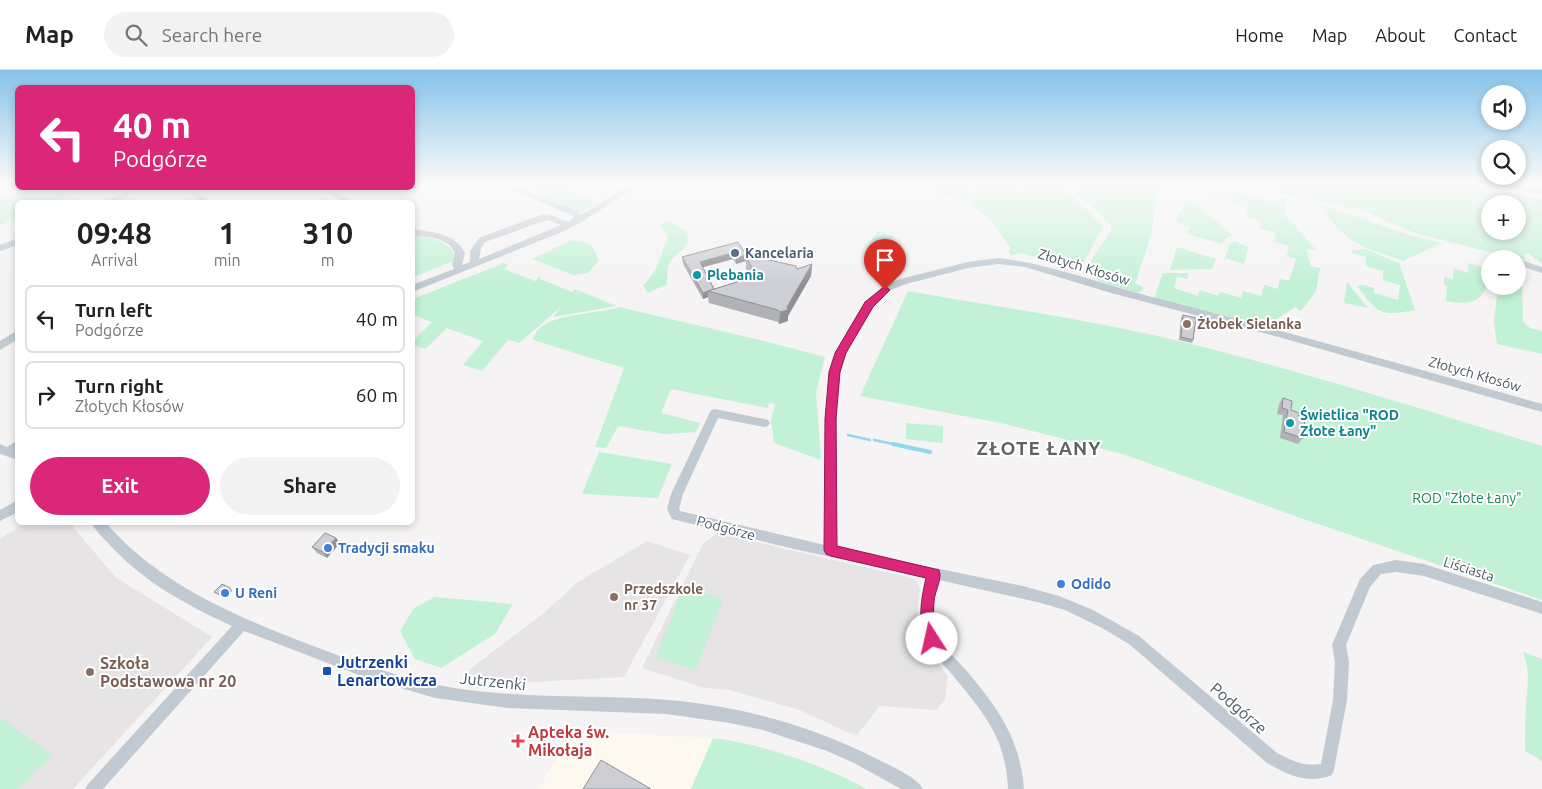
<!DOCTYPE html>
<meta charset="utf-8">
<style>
:root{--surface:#fff;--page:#f2f2f2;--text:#222;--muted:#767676;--line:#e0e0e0;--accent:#db2777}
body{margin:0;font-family:Ubuntu,sans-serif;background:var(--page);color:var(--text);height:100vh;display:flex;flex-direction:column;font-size:19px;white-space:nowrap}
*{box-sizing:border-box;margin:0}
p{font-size:16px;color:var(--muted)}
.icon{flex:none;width:28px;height:28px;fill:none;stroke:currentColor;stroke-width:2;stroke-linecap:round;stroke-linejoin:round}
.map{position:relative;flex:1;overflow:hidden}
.drawer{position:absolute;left:15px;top:130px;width:400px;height:325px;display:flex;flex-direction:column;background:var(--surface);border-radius:8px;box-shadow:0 2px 8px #0003}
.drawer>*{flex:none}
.banner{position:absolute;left:15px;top:15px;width:400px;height:105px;border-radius:8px;box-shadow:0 2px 8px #0003;background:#db2777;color:#fff;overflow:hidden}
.fabs{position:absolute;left:1481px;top:15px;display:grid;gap:10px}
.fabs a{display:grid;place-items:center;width:45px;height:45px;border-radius:50%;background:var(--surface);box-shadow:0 2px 8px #0003;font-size:25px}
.pin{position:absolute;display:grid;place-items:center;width:42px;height:42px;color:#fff;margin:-51px -21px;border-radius:50% 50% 50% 0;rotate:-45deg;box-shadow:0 0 5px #0007}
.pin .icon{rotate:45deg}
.me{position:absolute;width:55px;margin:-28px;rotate:350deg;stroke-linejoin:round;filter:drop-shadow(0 0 4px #0008)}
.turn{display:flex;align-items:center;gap:18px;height:105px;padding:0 15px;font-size:22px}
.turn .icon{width:65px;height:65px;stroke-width:2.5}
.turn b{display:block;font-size:35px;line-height:42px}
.eta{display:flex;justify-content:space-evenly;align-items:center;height:85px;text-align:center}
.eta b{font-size:30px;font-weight:700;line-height:35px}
.cta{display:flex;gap:10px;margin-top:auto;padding:10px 15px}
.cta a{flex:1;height:58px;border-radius:30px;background:var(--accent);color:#fff;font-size:20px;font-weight:700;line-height:58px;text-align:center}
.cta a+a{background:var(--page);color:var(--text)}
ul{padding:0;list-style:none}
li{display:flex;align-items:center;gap:15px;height:68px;margin:0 10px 8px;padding:0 5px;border:2px solid var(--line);border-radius:8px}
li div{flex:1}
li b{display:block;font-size:19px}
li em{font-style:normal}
header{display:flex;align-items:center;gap:30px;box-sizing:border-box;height:70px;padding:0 25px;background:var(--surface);border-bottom:1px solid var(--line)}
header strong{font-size:24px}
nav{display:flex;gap:28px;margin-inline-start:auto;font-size:18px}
.search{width:350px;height:45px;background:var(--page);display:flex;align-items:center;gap:12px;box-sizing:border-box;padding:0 18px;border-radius:28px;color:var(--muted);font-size:19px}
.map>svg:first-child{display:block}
.commercial{fill:#fdf9ef}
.education{fill:#e6e4e5}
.green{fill:#c3f1d5;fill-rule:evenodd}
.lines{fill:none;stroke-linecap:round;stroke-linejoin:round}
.stream-far1{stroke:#90daee;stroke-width:2.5}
.stream{stroke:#90daee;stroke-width:4}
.minor{fill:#c1cad2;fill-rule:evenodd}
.wall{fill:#b0b2b7;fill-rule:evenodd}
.shaded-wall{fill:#909195}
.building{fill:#cdcfd5;stroke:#909195}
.route{fill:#db2777;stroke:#8e194d}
.service-dot{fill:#5c6f8a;stroke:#fff;stroke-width:2}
.culture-dot{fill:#0f9aa8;stroke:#fff;stroke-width:2}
.education-dot{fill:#8d6e63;stroke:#fff;stroke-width:2}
.shop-dot{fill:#3f7fe0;stroke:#fff;stroke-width:2}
.transit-dot{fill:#1a4fb4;stroke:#fff;stroke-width:2}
.health-dot{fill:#e0444e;stroke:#fff;stroke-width:2}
.labels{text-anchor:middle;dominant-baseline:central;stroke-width:4;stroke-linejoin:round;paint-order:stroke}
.service-label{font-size:14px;font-weight:bold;fill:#4e5e75;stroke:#fff;text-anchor:start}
.street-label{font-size:14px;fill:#4a5661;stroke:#fff}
.culture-label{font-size:14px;font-weight:bold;fill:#0d838f;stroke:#fff;text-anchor:start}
.education-label{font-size:14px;font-weight:bold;fill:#785e54;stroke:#fff;text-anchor:start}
.park-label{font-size:14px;fill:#17864f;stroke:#fff}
.shop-label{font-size:14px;font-weight:bold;fill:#366cbe;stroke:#fff;text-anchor:start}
.near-transit-label{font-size:16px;font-weight:bold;fill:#164399;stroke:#fff;text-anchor:start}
.near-education-label{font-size:16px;font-weight:bold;fill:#785e54;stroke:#fff;text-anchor:start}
.near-street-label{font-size:16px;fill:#4a5661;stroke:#fff}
.near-health-label{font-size:16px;font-weight:bold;fill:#be3a42;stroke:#fff;text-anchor:start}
.district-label{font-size:19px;font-weight:bold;letter-spacing:1px;fill:#5f6368;stroke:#fff}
</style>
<header>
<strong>Map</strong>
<div class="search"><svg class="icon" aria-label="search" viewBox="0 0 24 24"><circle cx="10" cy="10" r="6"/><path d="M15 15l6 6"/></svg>Search here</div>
<nav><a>Home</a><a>Map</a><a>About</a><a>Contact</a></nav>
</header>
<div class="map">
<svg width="1542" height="719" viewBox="0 0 1542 719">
<rect width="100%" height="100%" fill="#f5f3f3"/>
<polygon class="commercial" points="574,659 598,662 713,668 691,719 538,719"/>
<g class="education">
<polygon points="25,453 70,453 115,507 212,567 73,719 0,719 0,469"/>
<polygon points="717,463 912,508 916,511 920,519 917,543 920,564 927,579 948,606 945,630 936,640 880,636 856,666 800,640 730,620 705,618 642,598 703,474"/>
<polygon points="647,471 690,485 624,607 532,612 469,607 469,600 545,542 578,512"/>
</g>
<g class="green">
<polygon points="510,113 577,113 570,119 598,133 580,143"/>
<polygon points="902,113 977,113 966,131"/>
<polygon points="978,113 1059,113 1102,155 1103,158 1079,200 1025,184 1018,183 1015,185 1010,184 1009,180 1011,179 993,153 968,131"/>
<polygon points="1065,113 1169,113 1164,114 1161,117 1155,135 1152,162 1135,214 1143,217 1143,220 1138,223 1098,211 1099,207 1084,202 1111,160 1110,153"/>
<path d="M1232 113H1471L1542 129V194L1528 183 1524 185 1525 191 1415 163 1361 140ZM1490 134H1518V161H1490Z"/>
<path d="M1216 117 1259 126C1268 133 1273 132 1282 128L1288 129 1284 143 1316 180 1306 179 1311 196 1320 198 1316 221 1301 241 1295 237 1274 251 1276 252 1270 257 1156 229 1155 226 1163 203H1189L1187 209 1177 206 1174 218 1198 226 1200 220 1218 226 1220 222 1241 228 1243 221 1261 226 1264 215 1278 219 1280 209 1289 211 1296 189 1287 186 1289 176 1274 172 1276 163 1260 159 1261 151 1246 147 1248 138 1233 134 1234 127 1215 122 1214 125 1206 123 1209 118Z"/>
<path d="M30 118H84C61 133 43 132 18 132L17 147 0 155V130Z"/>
<polygon points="1186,129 1198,133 1202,140 1233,165 1225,169 1222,174 1187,164 1190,156 1176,152 1179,141 1182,142"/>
<path d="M1321 135 1416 167 1441 173 1403 191C1362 176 1345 175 1321 135Z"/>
<path d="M667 150 687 161C691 181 676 180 669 194 667 199 667 208 667 214L648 223 643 216C659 199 660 187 668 167L660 155Z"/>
<polygon points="877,161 894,166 881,188 864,183"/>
<path d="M412 164C427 168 446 169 454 183L453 191 413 207Z"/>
<path d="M572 170C590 173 592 173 599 190L588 203 573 205 532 189Z"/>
<polygon points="1235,171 1248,178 1244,194 1225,188 1229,176 1227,175"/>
<polygon points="1177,177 1216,189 1212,199 1170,200"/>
<path d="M1365 179 1399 193 1415 240C1379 247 1378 243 1357 216L1363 215 1374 218V223L1398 230 1400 215 1383 210V201L1366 196V187L1351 183 1352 180Z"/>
<path d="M1488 187 1492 188 1490 189C1490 222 1482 239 1446 231L1447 216 1444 215V207L1453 209V198L1468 203V193L1488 198Z"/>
<polygon points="504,193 508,195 504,199 535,211 540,206 541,207 540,209 572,222 575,219 579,221 570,230 580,221 616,236 553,247 562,236 519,273 508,270 482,301 463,295 483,271 447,258 425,279 413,275 413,271 432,252 413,245 413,229"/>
<polygon points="1518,211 1522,212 1523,251 1530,258 1542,261 1542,284 1497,274 1494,251 1498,216 1518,216"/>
<polygon points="1347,212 1368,238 1344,233"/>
<path d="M908 221C999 237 1090 250 1179 271 1302 301 1422 339 1542 376V530L1303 449 1126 385 1005 354 860 326Z"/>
<path d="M619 237 768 272 825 287 816 322 821 390 774 373 771 351 775 334 769 333 768 338 671 319 661 343 700 353 696 362 665 364 618 356 606 378 595 377 624 298 536 271 533 269C542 241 595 246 619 237Z"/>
<polygon points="906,353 943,356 943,373 906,369"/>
<polygon points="599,382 672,394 658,428 582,424"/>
<polygon points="684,518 723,529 696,600 655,587"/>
<polygon points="435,527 513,534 495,564 441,598 415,589 400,561 414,538"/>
<path d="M1523 582 1542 589V691L1525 681C1525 667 1525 652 1526 637 1527 614 1531 606 1523 582Z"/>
<polygon points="0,647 52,685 18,719 0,719"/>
<path d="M713 668C759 673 826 696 866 719H691Z"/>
</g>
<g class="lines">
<g class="stream-far1">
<polyline points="848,365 870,370"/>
<polyline points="874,370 898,375"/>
</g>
<polyline class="stream" points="893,374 930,382"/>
<g class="minor">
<path d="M496 113H507L577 141 581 145 632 113H642L583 151 562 162 412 222V215L454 199 452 194 455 183C448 167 428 167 412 165V159C433 162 455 163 465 183L462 195 470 192V181L479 168 540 145 548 144 568 152 574 148 571 145ZM547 150 561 155 479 189 481 178 485 172Z"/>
<polygon points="1494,113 1510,113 1542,119 1542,125 1498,116"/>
<polygon points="135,118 145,118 114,132 103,132"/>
<polygon points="185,118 194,118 209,132 200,132"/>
<polygon points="317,118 327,118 355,132 345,132"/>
<polygon points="18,168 18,175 0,181 0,175"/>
<polygon points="1495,182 1509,187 1511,189 1492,187 1490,185"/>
<path d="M998 188C1050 194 1101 214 1152 227 1282 260 1412 297 1542 334V342L1282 268 1111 223 1025 197 998 194 968 198 906 214 888 221 873 237 846 283 840 303 837 335V478L1023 516 1059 526 1093 540 1139 566 1277 683C1292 691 1305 697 1321 694L1333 630 1335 592 1332 575 1360 509 1373 495 1396 490 1424 494 1542 532V544L1424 506 1396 502 1381 504 1370 517 1346 575 1349 592 1347 630 1334 700 1332 705C1309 715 1288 705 1267 693L1129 574 1102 558 1065 540 1041 533 939 510C935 526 929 550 938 566 944 578 956 589 965 599 997 637 1020 667 1024 719H1008C1006 666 982 641 950 602 941 592 929 581 925 568 918 548 921 527 927 508L794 479 672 449 667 439 671 424 711 340 715 339 764 349 768 350 770 353 768 356 764 357 718 348 683 424 679 439 680 441 825 475 827 335 830 303 836 283 865 233 882 217 900 209 968 192Z"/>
<polygon points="1518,189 1542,197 1542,203 1518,195"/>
<polygon points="18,260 18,269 0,280 0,271"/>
<polygon points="18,370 18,390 0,384 0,374 7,377"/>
<polygon points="18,430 18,442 0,451 0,440"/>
<path d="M91 452H105C159 514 233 545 308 574 350 590 394 606 438 615 514 630 591 624 668 630 741 636 813 656 879 690 891 696 918 708 923 719H901L854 693 827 681 763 660 730 653 666 644 508 638 435 628 364 607 244 561 103 719H85L88 714 232 556C186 535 142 511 108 473 102 467 95 460 91 452Z"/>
</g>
</g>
<g class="wall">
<path d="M738 172 746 187H756L797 199 812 194 811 206 788 246V251L779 254 778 252 709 233 708 227 703 229 683 194 682 187ZM733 189 736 194 746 191V199L749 204 737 212 714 219 702 197Z"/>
<polygon points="1183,245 1193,270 1192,273 1179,270 1181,248"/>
<polygon points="1283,328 1291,340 1299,346 1303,368 1298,374 1280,368 1283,345 1277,344 1279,334"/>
<polygon points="336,468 340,473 327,488 317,483 312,477"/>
</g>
<g class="shaded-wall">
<polygon points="732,183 733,189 700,198 700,192"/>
<polygon points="746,185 746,191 736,194 736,188"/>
<polygon points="812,194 811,206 788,246 788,251 779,254 780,242 787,237"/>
<polygon points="708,221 708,227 703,229 703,223"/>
<polygon points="336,468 340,473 327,488 323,482"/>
<polygon points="230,518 232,521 225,529 222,526"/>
</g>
<g class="building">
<polygon points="738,172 746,185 736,188 732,183 700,192 714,219 703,223 682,187"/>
<polygon points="754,185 756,187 796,196 797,199 812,194 787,237 788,240 780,242 778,240 708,221 737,212 744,203 757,206 746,187"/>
<polygon points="1183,245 1196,248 1193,270 1181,267"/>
<polygon points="1283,328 1292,331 1291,340 1299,343 1299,346 1305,348 1303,368 1284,362 1288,340 1282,338"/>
<polygon points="325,463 336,468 323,482 312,477"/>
<polygon points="222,514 230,518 222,526 214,522"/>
<polygon points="601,690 651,719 583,719"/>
</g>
<linearGradient id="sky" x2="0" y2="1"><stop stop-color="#85c3ea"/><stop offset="0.53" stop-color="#fafafa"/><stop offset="1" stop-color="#fafafa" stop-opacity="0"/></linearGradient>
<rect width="1542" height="214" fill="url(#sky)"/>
<path class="route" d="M885 216 890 220 873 237 846 283 840 302 836 349 837 476 939 500C943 509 934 522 934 532 933 545 934 556 938 569L936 573 932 575 927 573C917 551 921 530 926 508L831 486 826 484 824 480 825 349 829 302 835 283 865 232Z"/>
<circle class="service-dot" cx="735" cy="183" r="5"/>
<g class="culture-dot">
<circle cx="697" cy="205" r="5"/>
<circle cx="1290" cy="353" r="5"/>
</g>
<g class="education-dot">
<circle cx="1187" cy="254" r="5"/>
<circle cx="614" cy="527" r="5"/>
<circle cx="90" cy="602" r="5"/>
</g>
<g class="shop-dot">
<circle cx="328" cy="478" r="5"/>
<circle cx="1061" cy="514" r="5"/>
<circle cx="225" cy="523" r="5"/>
</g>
<rect class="transit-dot" x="322" y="596" width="10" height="10" rx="2.5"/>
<path class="health-dot" d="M515.5 663.5h5v5h5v5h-5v5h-5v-5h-5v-5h5z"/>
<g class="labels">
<g class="service-label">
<text x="745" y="183">Kancelaria</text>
</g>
<g class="street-label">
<text transform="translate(1084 197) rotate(17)">Złotych Kłosów</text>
<text transform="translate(1475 304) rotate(16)">Złotych Kłosów</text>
<text transform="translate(726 458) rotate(15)">Podgórze</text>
<text transform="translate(1469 499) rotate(18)">Liściasta</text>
</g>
<g class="culture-label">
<text x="707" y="205">Plebania</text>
<text x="1300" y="345">Świetlica "ROD<tspan x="1300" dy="16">Złote Łany"</tspan></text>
</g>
<g class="education-label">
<text x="1197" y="254">Żłobek Sielanka</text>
<text x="624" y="519">Przedszkole<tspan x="624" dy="16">nr 37</tspan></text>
</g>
<g class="park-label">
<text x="1467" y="428">ROD "Złote Łany"</text>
</g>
<g class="shop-label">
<text x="338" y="478">Tradycji smaku</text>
<text x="1071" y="514">Odido</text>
<text x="235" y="523">U Reni</text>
</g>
<g class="near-transit-label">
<text x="337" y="592">Jutrzenki<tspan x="337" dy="18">Lenartowicza</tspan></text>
</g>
<g class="near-education-label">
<text x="100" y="593">Szkoła<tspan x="100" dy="18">Podstawowa nr 20</tspan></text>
</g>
<g class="near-street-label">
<text transform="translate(493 611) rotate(6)">Jutrzenki</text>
<text transform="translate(1239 638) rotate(41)">Podgórze</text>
</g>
<g class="near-health-label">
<text x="528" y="662">Apteka św.<tspan x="528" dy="18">Mikołaja</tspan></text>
</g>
<g class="district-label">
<text x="1039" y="378">ZŁOTE ŁANY</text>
</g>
</g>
</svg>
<div class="fabs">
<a><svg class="icon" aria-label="sound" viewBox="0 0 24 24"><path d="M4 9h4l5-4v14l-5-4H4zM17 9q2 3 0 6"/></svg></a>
<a><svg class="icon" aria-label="search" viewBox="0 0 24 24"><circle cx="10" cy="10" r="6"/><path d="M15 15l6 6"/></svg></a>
<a>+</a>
<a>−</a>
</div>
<div class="pin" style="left:885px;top:220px;background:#d93025"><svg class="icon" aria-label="arrive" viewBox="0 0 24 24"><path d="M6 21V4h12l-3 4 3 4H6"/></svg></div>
<svg class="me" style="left:932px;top:569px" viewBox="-20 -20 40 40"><circle r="19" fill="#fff"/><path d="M0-13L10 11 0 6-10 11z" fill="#db2777"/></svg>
<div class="banner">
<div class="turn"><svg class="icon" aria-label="left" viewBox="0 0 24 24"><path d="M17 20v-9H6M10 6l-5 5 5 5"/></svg><div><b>40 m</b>Podgórze</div></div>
</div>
<section class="drawer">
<div class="eta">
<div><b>09:48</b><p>Arrival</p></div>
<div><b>1</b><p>min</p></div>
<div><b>310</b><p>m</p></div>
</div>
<ul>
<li><svg class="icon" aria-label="left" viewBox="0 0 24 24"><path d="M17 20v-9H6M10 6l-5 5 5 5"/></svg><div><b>Turn left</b><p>Podgórze</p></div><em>40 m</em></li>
<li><svg class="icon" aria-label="right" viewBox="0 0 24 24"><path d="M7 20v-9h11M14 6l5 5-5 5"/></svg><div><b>Turn right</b><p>Złotych Kłosów</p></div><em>60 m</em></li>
</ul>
<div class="cta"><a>Exit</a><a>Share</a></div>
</section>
</div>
